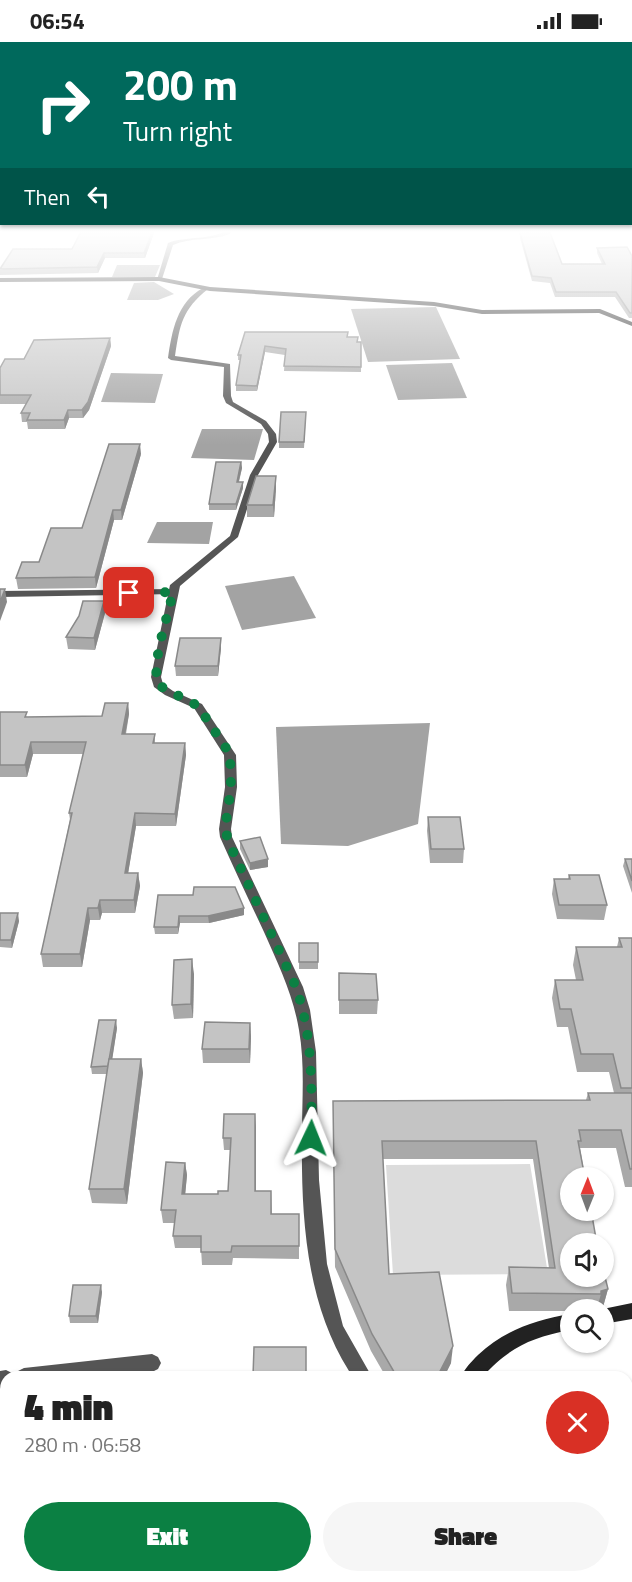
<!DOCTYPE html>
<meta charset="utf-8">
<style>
:root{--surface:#fff;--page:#f6f6f6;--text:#222;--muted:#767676;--accent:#0b8043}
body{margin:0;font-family:"Titillium Web",sans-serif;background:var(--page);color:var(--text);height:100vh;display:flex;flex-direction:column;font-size:22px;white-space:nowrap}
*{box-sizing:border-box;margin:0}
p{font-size:20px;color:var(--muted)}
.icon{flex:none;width:33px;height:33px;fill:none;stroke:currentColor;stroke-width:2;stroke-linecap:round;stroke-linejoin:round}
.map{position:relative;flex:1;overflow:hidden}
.sheet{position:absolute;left:0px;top:1329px;width:633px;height:212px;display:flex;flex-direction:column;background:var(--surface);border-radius:18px 18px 0 0;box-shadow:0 2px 4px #0004}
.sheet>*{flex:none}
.banner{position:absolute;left:0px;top:0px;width:633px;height:183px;box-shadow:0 2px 4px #0004;background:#00695c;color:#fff;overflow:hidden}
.needle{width:39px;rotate:1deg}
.fabs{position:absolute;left:560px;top:1125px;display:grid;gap:12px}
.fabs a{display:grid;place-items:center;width:54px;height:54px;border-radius:50%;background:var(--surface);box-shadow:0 2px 4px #0004;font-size:30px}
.pin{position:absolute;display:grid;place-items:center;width:51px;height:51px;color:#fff;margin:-26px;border-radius:12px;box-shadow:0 3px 9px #0006}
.me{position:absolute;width:66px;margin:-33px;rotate:2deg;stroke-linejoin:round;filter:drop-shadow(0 0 4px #0008)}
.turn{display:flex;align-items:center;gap:21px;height:126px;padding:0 24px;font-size:27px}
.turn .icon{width:78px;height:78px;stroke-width:2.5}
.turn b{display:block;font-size:42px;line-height:51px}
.then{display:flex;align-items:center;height:57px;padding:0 24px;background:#0003;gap:12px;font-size:22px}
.round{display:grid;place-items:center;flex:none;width:63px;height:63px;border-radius:32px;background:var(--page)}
.headline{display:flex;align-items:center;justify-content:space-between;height:102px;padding:0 24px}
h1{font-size:36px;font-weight:800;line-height:45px}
.cta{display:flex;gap:12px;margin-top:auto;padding:12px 24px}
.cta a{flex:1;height:69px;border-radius:36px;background:var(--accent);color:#fff;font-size:24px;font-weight:800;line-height:69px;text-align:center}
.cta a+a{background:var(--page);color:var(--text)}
.status{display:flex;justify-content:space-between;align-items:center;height:42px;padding:0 30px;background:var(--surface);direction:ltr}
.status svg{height:16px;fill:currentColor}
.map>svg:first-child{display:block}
.green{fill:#dcdcdc}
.water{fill:#a3a3a3}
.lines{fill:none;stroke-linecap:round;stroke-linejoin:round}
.minor{fill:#555;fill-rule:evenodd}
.tertiary{fill:#555;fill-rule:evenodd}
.secondary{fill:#222;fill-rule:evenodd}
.wall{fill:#a9a9a9}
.shaded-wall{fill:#898989}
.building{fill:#c4c4c4;stroke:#898989;stroke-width:1.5}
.route{stroke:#0b8043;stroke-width:10;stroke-dasharray:0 18}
</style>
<div class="status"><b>06:54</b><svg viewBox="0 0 49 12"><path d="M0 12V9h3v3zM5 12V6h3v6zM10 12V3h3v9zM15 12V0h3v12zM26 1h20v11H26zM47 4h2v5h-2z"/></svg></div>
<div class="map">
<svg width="632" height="1540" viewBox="0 0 632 1540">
<rect width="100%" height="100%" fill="#fff"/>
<polygon class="green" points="530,1122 548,1232 393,1233 386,1123"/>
<g class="water">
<polygon points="117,223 160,223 155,235 112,235"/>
<polygon points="154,240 174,252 158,258 127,258 134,241"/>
<polygon points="436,265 460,317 368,320 351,267"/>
<polygon points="452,321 467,356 398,358 386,323"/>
<polygon points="111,331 163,332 155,361 101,360"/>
<polygon points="202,387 263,387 254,418 191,416"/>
<polygon points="157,480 213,480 209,502 147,501"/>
<polygon points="294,534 316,576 242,588 225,544"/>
<polygon points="430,681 418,782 348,804 281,802 276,685"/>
<polygon points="627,1358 632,1358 632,1540 543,1540 543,1535 627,1534"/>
</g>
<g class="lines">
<g class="minor">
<polygon points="173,547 178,550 176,552 0,555 0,549"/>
<polygon points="152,1312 158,1315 161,1321 158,1327 152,1330 105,1335 15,1335 18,1329 24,1326"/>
<polygon points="6,1328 12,1331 14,1335 6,1335 6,1346 0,1347 0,1329"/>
</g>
<g class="tertiary">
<path d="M226 188H232L230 192C211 199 191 195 173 203L162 237 157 238 168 201C185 194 214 198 226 188Z"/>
<path d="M203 246 208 247C182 268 180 282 175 314L230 322 231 354 233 360 266 379 276 392 277 400 258 433 238 495 180 544 161 635 163 642 173 649 202 662 236 713 237 745 231 787 232 795 303 945 310 968 316 1010 319 1138 327 1222 343 1284 372 1335H353L349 1329C305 1259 301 1172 302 1092 302 1057 305 1022 299 988 293 952 278 922 264 890 249 858 234 827 220 795L219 787 225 745 224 713 194 666 165 653 154 645 151 635 170 543 230 494 250 433 269 400 268 392 261 382 226 361 223 354 224 325 171 318 168 316C172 289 177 260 203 246Z"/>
</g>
<g class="secondary">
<polygon points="159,235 210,245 434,260 482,268 600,267 632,280 632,284 599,271 482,272 434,264 210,249 159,239 0,240 0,236"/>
<polygon points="632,1261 632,1277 603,1282 603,1268 598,1268"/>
<path d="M570 1272V1288C530 1296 510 1305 482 1335H461C465 1326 471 1320 478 1313 505 1288 535 1278 570 1272Z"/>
<rect x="419" y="1534" width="20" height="6"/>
</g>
</g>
<g class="wall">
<polygon points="155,188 145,216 105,216 98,231 0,233 0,228 72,207"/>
<polygon points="527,188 562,222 602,222 597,211 597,206 632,214 632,276 629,276 615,255 555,255 550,241 532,239 520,196 520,191 527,191"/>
<polygon points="245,290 347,295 357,300 361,300 361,330 284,329 285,313 265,310 257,349 236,349 236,343 240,318 238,318 238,313"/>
<polygon points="110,296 111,304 89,368 83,376 69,376 65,387 28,387 27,380 22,380 21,371 26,362 0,362 0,326 24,317"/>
<polygon points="306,370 304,406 279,406 279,400"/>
<polygon points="141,412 122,478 114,478 96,546 18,547 16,536 39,520 82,486"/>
<polygon points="241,420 242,426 239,440 243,440 243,446 236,468 209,468 209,462"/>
<polygon points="276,434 276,446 274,475 247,475 247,463"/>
<polygon points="105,571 95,608 68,607 66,595"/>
<polygon points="221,606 218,634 176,634 175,624"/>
<polygon points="128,661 129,672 126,692 155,692 155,701 185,701 186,713 176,784 136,784 128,831 138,831 140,844 135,871 102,871 100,878 90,878 82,925 43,925 41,912 70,778 69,771 83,712 33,712 27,735 0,735 0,670 28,675 102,674"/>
<polygon points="428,775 464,807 463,821 430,821 427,789"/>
<polygon points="240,799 268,825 250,828 240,807"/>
<polygon points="625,817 632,817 632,851 623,824"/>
<polygon points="569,833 607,863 604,878 557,877 552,852 554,837 568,837"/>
<polygon points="158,853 244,866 244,873 209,881 180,881 178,892 155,892 154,885"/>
<polygon points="0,871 19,879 12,906 0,905"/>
<polygon points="619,896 632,896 632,1145 625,1145 616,1106 580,1106 595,1192 608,1247 603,1265 597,1266 597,1268 570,1268 570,1269 509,1269 506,1243 509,1225 549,1226 533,1117 383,1117 389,1232 451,1321 444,1335 386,1335 371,1309 335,1225 333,1059 586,1058 588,1051 614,1051 609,1030 577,1030 568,985 557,985 552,956 555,938 576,938 573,923 576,905 617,905"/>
<rect x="299" y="901" width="19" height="26"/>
<polygon points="339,931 378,958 377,972 339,972"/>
<polygon points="194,932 193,976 174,977 172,963"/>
<polygon points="250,981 251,995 250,1021 203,1021 202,1007"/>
<polygon points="117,986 112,1017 141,1017 143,1031 127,1162 92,1161 89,1147 107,1032 92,1032 91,1025"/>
<polygon points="256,1085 256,1149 271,1149 272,1172 299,1172 299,1217 233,1216 232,1223 202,1223 201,1206 175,1206 173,1194 175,1181 163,1181 161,1168 185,1121 187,1133 185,1152 218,1152 228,1149 231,1108 224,1108 223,1096"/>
<polygon points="102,1250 98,1281 70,1281 69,1274"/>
<rect x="0" y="1449" width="6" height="45"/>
</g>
<g class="shaded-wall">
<polygon points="153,188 155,188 145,216 144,211"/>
<polygon points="104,211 105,216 98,231 97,225"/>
<polygon points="110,296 111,304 89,368 83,376 82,368"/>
<polygon points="265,304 265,310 257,349 257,344"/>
<polygon points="68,368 69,376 65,387 64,378"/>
<polygon points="140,402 141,412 122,478 121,468"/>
<polygon points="241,420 242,426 237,446 237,440"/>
<polygon points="276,434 276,446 274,475 273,463"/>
<polygon points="243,440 243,446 236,468 236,462"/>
<polygon points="113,468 114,478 96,546 95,535"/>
<polygon points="5,547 7,560 0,579 0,560"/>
<polygon points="104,559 105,571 95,608 94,596"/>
<polygon points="221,596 221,606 218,634 218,624"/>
<polygon points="128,661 129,672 123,704 122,692"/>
<polygon points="31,700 33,712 27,735 25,723"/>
<polygon points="185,701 186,713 176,784 175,772"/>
<polygon points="135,771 136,784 126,844 125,831"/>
<polygon points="268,817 268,825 250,828 250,821"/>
<polygon points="138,831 140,844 135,871 134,858"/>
<polygon points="100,858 102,871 100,878 98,866"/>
<polygon points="88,866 90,878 82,925 80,912"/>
<polygon points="244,866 244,873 209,881 208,874"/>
<polygon points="18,871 19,879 12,906 11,898"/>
<polygon points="179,874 180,881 178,892 178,885"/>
<polygon points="192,917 194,932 193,976 191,962"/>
<polygon points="116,978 117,986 110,1032 109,1024"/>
<polygon points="250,981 251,995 250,1021 249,1007"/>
<polygon points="141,1017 143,1031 127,1162 124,1147"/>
<polygon points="255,1072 256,1085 256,1162 255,1149"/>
<polygon points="185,1121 187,1133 184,1165 182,1152"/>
<polygon points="101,1243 102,1250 98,1281 96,1274"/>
<polygon points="608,1247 603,1265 597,1266 601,1252 601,1249"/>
<polygon points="453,1304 451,1321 444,1335 437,1335"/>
</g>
<g class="building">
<polygon points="82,188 153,188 144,211 104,211 97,225 0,227 13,207 72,207"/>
<polygon points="528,188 549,188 562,222 605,222 597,206 627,205 632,214 632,271 630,271 616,250 556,250 551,236 532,234 520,191 529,191"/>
<polygon points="245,290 348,290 347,295 358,295 357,300 361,300 361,325 284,324 286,307 265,304 257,344 236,343 241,313 238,313"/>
<polygon points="110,296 88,360 82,368 68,368 64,378 27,378 30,371 21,371 31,353 0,353 0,326 5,317 24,317 34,298"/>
<polygon points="281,370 306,370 304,400 279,400"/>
<polygon points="109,402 140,402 121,468 113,468 95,535 16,536 22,520 39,520 51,486 82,486"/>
<polygon points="216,420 241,420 237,440 243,440 236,462 209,462"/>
<polygon points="256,434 276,434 273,463 247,463"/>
<polygon points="0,547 5,547 0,560"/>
<polygon points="83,559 104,559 94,596 66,595 79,574"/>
<polygon points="180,596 221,596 218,624 175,624"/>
<polygon points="105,661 128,661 122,692 155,692 153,701 185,701 175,772 135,771 125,831 138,831 134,858 100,858 98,866 88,866 80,912 41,912 72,771 69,771 86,700 31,700 25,723 0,723 0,670 27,670 25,675 102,674"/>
<polygon points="428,775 460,775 464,807 431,807"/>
<polygon points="260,795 268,817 250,821 240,799"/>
<polygon points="625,817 632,817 632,839"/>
<polygon points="569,833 599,833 607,863 559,863 554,837 570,837"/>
<polygon points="194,845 235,845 244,866 208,874 179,874 178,885 154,885 158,853 193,853"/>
<polygon points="0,871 18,871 11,898 0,898"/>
<polygon points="619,896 632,896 632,1046 621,1046 613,1012 581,1012 571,967 560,967 555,938 583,938 576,905 622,905"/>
<rect x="299" y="901" width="19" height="19"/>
<polygon points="192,917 191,962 172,963 174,918"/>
<polygon points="339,931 376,932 378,958 339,958"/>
<polygon points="99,978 116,978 108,1024 91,1025"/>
<polygon points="205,980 250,981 249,1007 202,1007"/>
<polygon points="109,1017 141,1017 124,1147 89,1147"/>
<polygon points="588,1051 632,1051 632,1127 630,1127 621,1088 579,1088 581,1099 578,1099 585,1136 570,1136 570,1168 591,1168 597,1202 570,1202 570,1234 603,1234 603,1227 608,1247 601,1249 601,1252 512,1251 509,1225 555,1226 536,1099 382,1099 389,1232 439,1230 453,1304 437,1335 397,1335 372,1292 335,1207 333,1059 590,1058"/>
<polygon points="224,1072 255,1072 255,1149 271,1149 271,1172 299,1172 299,1204 232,1204 231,1210 201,1210 201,1194 173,1194 176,1168 161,1168 166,1120 185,1121 182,1152 218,1152 218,1149 228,1149 231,1096 223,1096"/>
<polygon points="73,1243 101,1243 96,1274 69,1274"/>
<polygon points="254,1305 306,1305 306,1335 253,1334"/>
<rect x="0" y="1449" width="6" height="33"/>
<polygon points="167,1534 312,1534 312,1540 166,1540"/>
<polygon points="372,1534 402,1534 402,1540 373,1540"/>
<rect x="0" y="1537" width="20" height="3"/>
</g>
<linearGradient id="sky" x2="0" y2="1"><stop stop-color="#8cadcc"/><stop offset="0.47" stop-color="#fff"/><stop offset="1" stop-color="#fff" stop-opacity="0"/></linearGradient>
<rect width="632" height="403" fill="url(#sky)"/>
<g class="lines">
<path class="route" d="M129 551 173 550C168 575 151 620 158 643L198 664 230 712 231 745 225 787 229 801 296 945C313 995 312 1044 311 1096"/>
</g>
</svg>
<div class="fabs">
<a><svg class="needle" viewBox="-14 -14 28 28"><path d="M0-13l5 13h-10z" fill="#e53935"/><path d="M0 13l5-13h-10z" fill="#767676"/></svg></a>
<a><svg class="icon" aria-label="sound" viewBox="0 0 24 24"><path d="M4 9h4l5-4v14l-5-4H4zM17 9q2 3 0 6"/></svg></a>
<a><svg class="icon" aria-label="search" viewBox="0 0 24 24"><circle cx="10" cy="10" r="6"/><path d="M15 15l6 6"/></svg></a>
</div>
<div class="pin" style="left:129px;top:551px;background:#d93025"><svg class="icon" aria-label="arrive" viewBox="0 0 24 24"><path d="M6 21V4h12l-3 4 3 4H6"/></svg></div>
<svg class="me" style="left:311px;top:1096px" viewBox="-20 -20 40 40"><path d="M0-17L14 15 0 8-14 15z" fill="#0b8043" stroke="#fff" stroke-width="4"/></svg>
<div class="banner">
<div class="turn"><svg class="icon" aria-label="right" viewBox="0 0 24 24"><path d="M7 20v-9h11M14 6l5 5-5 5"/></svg><div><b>200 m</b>Turn right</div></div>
<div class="then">Then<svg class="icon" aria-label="left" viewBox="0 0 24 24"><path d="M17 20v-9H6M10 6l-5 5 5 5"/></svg></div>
</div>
<section class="sheet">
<div class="headline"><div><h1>4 min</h1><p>280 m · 06:58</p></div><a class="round" style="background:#d93025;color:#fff"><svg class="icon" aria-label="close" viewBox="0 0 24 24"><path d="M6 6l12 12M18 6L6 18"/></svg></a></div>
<div class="cta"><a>Exit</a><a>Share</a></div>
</section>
</div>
